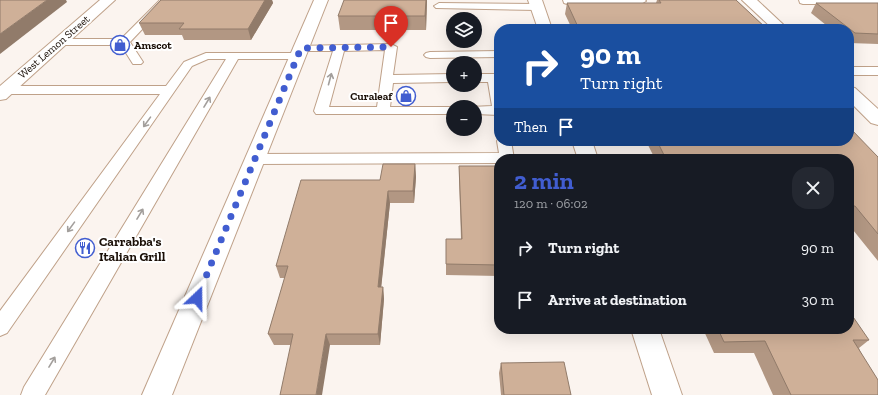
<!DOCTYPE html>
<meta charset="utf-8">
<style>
:root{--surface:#171b24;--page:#242831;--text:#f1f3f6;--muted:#9ea1a6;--accent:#415dd0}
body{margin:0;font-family:"Zilla Slab",serif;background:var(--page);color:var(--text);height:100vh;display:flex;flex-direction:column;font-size:15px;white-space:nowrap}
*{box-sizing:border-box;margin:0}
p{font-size:13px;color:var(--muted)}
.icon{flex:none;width:22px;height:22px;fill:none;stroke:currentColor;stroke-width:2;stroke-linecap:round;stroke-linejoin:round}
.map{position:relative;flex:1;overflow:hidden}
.panel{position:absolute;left:494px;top:154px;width:360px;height:180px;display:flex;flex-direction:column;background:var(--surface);border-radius:16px;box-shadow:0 4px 16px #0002}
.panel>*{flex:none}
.hud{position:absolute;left:494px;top:24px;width:360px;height:122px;border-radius:16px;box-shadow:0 4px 16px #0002;background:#1a4fa0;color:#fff;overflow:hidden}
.controls{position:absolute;left:446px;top:12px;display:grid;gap:8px}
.controls a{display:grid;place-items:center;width:36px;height:36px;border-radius:50%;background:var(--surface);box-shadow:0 4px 16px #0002;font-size:20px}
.pin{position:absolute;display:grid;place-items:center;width:34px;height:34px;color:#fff;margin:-41px -17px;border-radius:50% 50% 50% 0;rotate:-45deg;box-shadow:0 0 4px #0007}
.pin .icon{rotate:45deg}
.me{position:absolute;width:44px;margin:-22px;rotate:23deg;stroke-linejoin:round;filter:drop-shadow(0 0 3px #0008)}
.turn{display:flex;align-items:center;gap:14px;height:84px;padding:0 20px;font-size:18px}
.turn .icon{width:52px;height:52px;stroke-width:2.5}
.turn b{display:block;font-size:28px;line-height:34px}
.then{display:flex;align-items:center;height:38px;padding:0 20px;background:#0003;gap:8px;font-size:15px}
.round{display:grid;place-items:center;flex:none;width:42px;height:42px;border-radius:16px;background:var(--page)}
.head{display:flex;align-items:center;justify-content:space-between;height:68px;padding:0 20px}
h1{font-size:24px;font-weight:800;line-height:30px;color:var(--accent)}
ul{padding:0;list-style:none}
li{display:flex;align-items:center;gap:12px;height:52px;padding:0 20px}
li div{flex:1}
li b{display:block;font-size:15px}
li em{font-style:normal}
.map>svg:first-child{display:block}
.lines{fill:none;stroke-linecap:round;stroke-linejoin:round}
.service-casing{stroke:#bfa189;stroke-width:2}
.minor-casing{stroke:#bfa189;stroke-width:2}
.service{fill:#fff;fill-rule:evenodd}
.minor{fill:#fff;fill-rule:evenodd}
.wall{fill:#b29783}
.shaded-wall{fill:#917b6a}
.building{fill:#cfb098;stroke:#917b6a}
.oneway{stroke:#a39f9c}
.route{stroke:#415dd0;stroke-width:7;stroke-dasharray:0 12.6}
.labels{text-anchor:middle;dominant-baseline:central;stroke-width:4;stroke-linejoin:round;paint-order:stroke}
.far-poi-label{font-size:11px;font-weight:bold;fill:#1a0f07;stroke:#fff;text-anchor:start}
.far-street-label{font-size:11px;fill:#1a0f07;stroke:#fff}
.poi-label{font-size:13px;font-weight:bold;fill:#1a0f07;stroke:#fff;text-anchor:start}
</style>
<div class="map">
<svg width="878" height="395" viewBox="0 0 878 395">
<rect width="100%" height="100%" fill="#fbf4ef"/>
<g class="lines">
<defs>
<g id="service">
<polygon points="160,0 170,0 130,42 143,62 141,64 133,64 121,45 60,45 55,42 60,39 121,39"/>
<polygon points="563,0 645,0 646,1 641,4 567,4 564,3"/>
<polygon points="799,0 878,0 878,4 803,4 800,3"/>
<polygon points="439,3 537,4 542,7 537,10 436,8 434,6"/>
<path d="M391 44 397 47 393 75 453 74V82L393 83 390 107H457H453V114H316L314 111 333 51H301L297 50 295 48 297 46ZM385 50 377 107H329L344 51Z"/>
<polygon points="499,51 499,57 430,58 426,57 424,55 426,53 430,52"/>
<polygon points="206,53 297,53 301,54 303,56 301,58 297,59 238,59 45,395 21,395 24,387 226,59 208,59 192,66 7,333 0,336 0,311 160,94 6,94 2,93 0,90 2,87 6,86 166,86 184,62"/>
<rect x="849" y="67" width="29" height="8"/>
<polygon points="475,74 494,74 499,77 499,115 475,114 475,107 471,107 492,106 488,82 475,82"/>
<polygon points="499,138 499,141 511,141 514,159 499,159 499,163 256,164 251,162 249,159 251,156 256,154 499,153 497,141"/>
</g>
<g id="minor">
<polygon points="100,0 115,0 6,99 0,100 0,86"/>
<polygon points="314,0 328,0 172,395 142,395"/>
<polygon points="528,0 542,0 552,29 538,29"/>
<polygon points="742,0 757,0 788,29 773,29"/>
<polygon points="849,87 855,88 878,109 878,125 871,123 849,101"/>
<polygon points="572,141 592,141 598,159 578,159"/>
<polygon points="631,329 659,329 682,395 652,395"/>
</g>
</defs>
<use href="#service" class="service-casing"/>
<use href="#minor" class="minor-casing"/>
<use href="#service" class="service"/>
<use href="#minor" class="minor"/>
</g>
<g class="wall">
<polygon points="161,0 272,0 273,3 251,40 184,40 182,35 145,35 139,23"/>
<polygon points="427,0 426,30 340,30 338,16"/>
<polygon points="657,0 736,0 767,29 572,29 565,14 567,3 656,3"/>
<polygon points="816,3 878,3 878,44 849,43 849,29 831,29 811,13"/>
<polygon points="646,141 849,141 878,157 878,261 849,225 849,159 655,159"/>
<polygon points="415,164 416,177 414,203 390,203 381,287 383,287 384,299 380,345 274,345 268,334 285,278 280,278 276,266 380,180"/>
<polygon points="459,166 499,166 499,276 446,275 446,239 461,239 459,177"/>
<polygon points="703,329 849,329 869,340 859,348 878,395 773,395 754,353 714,353"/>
<polygon points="501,363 571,395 501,395 499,373"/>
</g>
<g class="shaded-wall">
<polygon points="47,0 66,0 67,2 0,54 0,34"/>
<polygon points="265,0 272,0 273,3 251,40 248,29"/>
<polygon points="426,0 427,0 426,30 425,16"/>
<polygon points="415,164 416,177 414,203 413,191"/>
<polygon points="388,191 390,203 380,299 378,287"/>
<polygon points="383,287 384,299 380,345 378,334"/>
<polygon points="326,334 330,345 322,395 316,395"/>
</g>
<g class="building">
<polygon points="0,0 47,0 0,34"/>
<polygon points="161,0 265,0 248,29 179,29 184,23 139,23"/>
<polygon points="344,0 426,0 425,16 338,16"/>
<polygon points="659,0 736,0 767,29 579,29 567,3 661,3"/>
<polygon points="816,3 878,3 878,34 855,33"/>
<polygon points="849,127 878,157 878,234 855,206 849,206 849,159 742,158 742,159 666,159 657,141 849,141"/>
<polygon points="383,164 415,164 413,191 388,191 378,287 383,287 378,334 326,334 316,395 280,395 293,334 268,334 288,266 276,266 301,180 380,180"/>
<polygon points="459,166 499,166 499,265 446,264 446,239 462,239"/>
<polygon points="849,311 869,340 853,340 878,380 878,395 791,395 765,341 724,342 718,329 849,329"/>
<polygon points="564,362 571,395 504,395 501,363"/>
</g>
<defs><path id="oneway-shaft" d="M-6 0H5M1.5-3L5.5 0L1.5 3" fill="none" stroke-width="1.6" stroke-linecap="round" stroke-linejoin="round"/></defs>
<g class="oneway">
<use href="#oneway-shaft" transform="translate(330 79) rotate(-75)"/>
<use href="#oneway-shaft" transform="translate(207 102) rotate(-59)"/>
<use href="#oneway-shaft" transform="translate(147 122) rotate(126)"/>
<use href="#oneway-shaft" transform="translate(140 214) rotate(-59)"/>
<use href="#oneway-shaft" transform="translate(71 227) rotate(126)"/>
<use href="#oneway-shaft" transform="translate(52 362) rotate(-59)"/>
</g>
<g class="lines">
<polyline class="route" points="197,298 301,48 391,47"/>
</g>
<defs>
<symbol id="shop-ring" viewBox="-11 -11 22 22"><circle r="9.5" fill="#fff" stroke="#415dd0" stroke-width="1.5"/><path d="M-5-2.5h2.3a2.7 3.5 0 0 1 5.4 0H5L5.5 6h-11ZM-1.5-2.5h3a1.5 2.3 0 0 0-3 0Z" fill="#415dd0"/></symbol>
<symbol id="restaurant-ring" viewBox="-11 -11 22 22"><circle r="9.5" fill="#fff" stroke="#415dd0" stroke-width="1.5"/><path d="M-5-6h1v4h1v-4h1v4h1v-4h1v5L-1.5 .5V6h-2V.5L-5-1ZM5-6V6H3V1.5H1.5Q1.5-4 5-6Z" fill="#415dd0"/></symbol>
</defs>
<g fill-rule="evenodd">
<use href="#shop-ring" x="109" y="34" width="22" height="22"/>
<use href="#shop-ring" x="395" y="85" width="22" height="22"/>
<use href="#restaurant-ring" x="74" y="237" width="22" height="22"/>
</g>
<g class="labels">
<g class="far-poi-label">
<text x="134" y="45">Amscot</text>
<text x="392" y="96" text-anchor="end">Curaleaf</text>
</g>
<g class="far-street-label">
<text transform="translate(54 47) rotate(-41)">West Lemon Street</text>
</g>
<g class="poi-label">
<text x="99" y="241">Carrabba's<tspan x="99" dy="15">Italian Grill</tspan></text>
</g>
</g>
</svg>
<div class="controls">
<a><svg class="icon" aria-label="layers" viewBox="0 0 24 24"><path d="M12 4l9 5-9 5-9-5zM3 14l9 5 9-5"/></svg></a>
<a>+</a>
<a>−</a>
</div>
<div class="pin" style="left:391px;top:47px;background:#d93025"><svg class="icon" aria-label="arrive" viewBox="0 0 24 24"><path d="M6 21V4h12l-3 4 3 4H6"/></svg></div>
<svg class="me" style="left:197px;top:298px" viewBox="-20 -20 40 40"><path d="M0-17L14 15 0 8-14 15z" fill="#415dd0" stroke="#fff" stroke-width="4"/></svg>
<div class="hud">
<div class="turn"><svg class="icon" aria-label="right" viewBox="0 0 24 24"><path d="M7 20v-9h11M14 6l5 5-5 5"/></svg><div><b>90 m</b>Turn right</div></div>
<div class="then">Then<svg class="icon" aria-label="arrive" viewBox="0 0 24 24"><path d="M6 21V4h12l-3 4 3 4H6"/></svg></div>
</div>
<section class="panel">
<div class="head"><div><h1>2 min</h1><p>120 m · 06:02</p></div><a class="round"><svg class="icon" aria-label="close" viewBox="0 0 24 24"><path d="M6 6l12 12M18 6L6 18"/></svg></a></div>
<ul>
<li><svg class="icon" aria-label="right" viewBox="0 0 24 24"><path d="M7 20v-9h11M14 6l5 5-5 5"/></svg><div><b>Turn right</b></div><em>90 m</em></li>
<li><svg class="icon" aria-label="arrive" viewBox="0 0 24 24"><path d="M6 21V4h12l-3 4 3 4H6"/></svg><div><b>Arrive at destination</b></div><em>30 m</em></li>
</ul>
</section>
</div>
